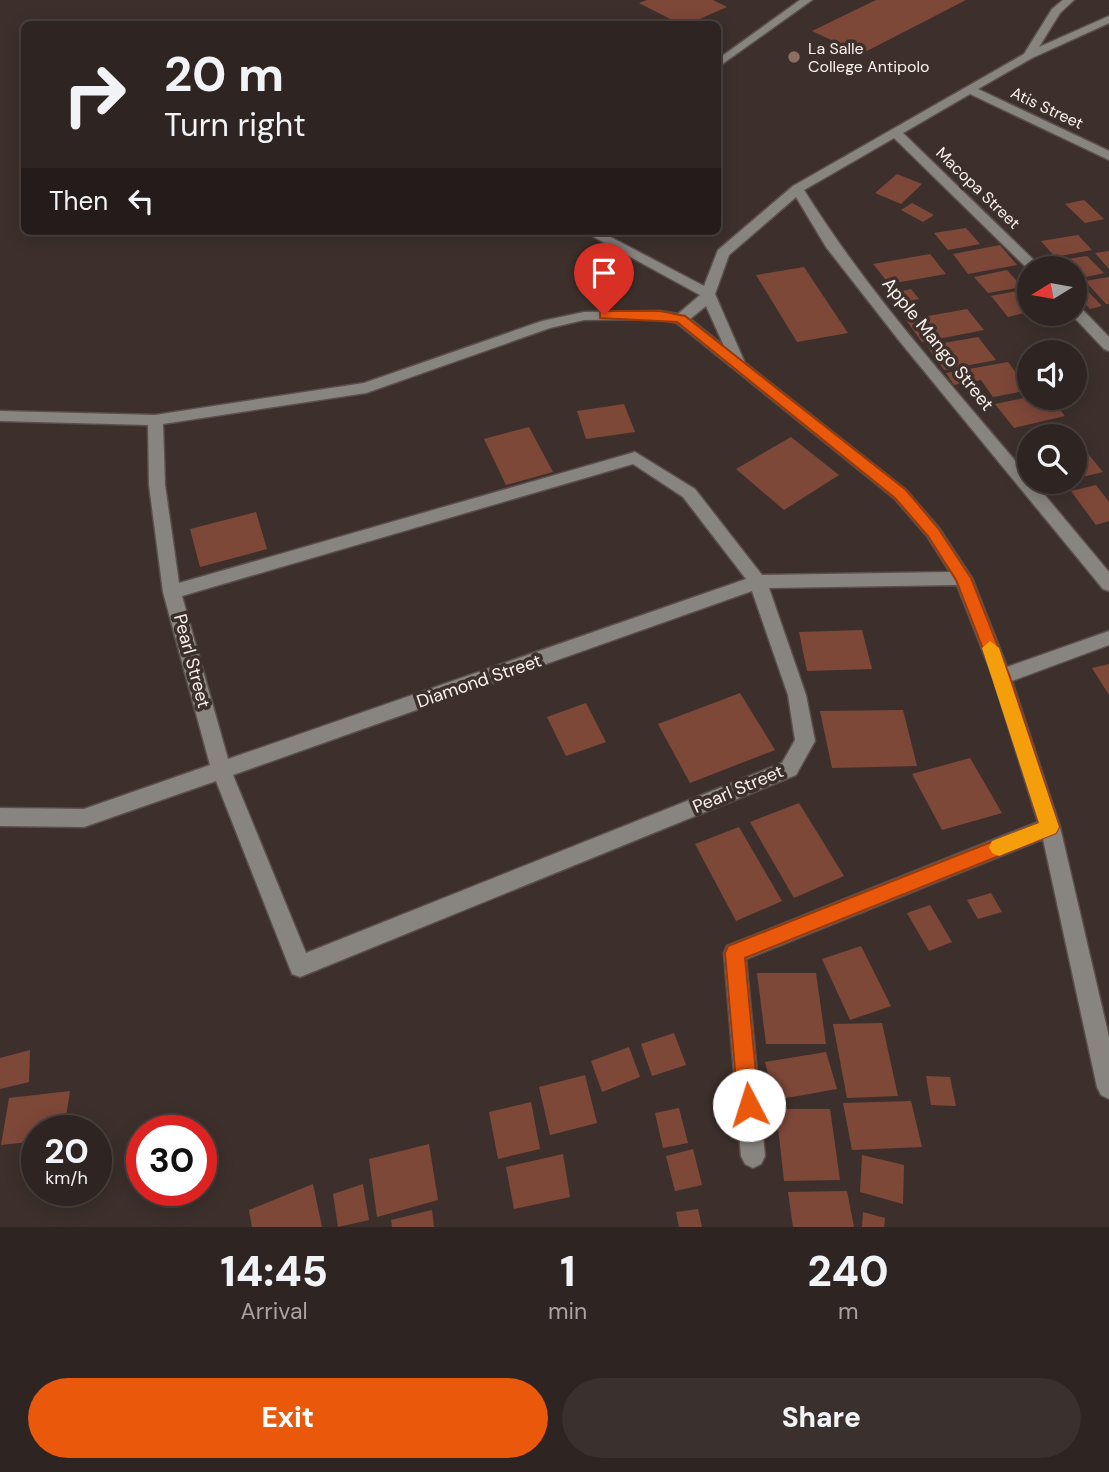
<!DOCTYPE html>
<style>
:root{--surface:#2e2421;--page:#3a302e;--text:#f1f3f6;--muted:#a7a4a5;--line:#49413f;--accent:#ea580c}
body{margin:0;font-family:"DM Sans",sans-serif;background:var(--page);color:var(--text);height:100vh;display:flex;flex-direction:column;font-size:26px;white-space:nowrap}
*{box-sizing:border-box;margin:0}
p{font-size:23px;color:var(--muted)}
.icon{flex:none;width:38px;height:38px;fill:none;stroke:currentColor;stroke-width:2;stroke-linecap:round;stroke-linejoin:round}
.map{position:relative;height:1227px;overflow:hidden}
.side{display:flex;flex-direction:column;background:var(--surface);flex:1}
.side>*{flex:none}
.top-card{position:absolute;left:21px;top:21px;width:700px;height:214px;border-radius:10px;box-shadow:0 4px 18px #0003,0 0 0 2px var(--line);background:#2e2421;color:var(--text);overflow:hidden}
.needle{width:46px;rotate:259deg}
.buttons{position:absolute;left:1017px;top:256px;display:grid;gap:14px}
.buttons a{display:grid;place-items:center;width:70px;height:70px;border-radius:50%;background:var(--surface);box-shadow:0 4px 18px #0003,0 0 0 2px var(--line);font-size:35px}
.speed{position:absolute;left:21px;top:1115px;display:flex;gap:14px;font-size:35px;font-weight:700;text-align:center}
.speed>*{display:grid;place-content:center;width:91px;height:91px;border-radius:50%;background:var(--surface);box-shadow:0 4px 18px #0003,0 0 0 2px var(--line);line-height:1}
.speed small{font-size:18px;font-weight:400}
.speed .limit{border:10px solid #d22;background:#fff;color:#111}
.pin{position:absolute;display:grid;place-items:center;width:60px;height:60px;color:#fff;margin:-72px -30px;border-radius:50% 50% 50% 0;rotate:-45deg;box-shadow:0 0 7px #0007}
.pin .icon{rotate:45deg}
.me{position:absolute;width:77px;margin:-38px;rotate:355deg;stroke-linejoin:round;filter:drop-shadow(0 0 5px #0008)}
.turn{display:flex;align-items:center;gap:24px;height:147px;padding:0 28px;font-size:32px}
.turn .icon{width:91px;height:91px;stroke-width:2.5}
.turn b{display:block;font-size:49px;line-height:60px}
.then{display:flex;align-items:center;height:66px;padding:0 28px;background:#0003;gap:14px;font-size:26px}
.eta{display:flex;justify-content:space-evenly;align-items:center;height:119px;text-align:center}
.eta b{font-size:42px;font-weight:800;line-height:49px}
.primary-button{display:flex;gap:14px;margin-top:auto;padding:14px 28px}
.primary-button a{flex:1;height:80px;border-radius:42px;background:var(--accent);color:#fff;font-size:28px;font-weight:800;line-height:80px;text-align:center}
.primary-button a+a{background:var(--page);color:var(--text)}
.map>svg:first-child{display:block}
.building{fill:#7e4839}
.lines{fill:none;stroke-linecap:round;stroke-linejoin:round}
.minor-casing{stroke:#5b4f4b;stroke-width:3}
.minor{fill:#88847f;fill-rule:evenodd}
.route{fill:#ea580c;stroke:#983908;stroke-width:2}
.slow{fill:#f59e0b}
.education-dot{fill:#8d6e63;stroke:#3d302c;stroke-width:2.5}
.labels{text-anchor:middle;dominant-baseline:central;stroke-width:7;stroke-linejoin:round;paint-order:stroke}
.far-poi-label{font-size:16px;fill:#faf1ee;stroke:#3d302c;text-anchor:start}
.far-street-label{font-size:16px;fill:#faf1ee;stroke:#3d302c}
.street-label{font-size:18px;fill:#faf1ee;stroke:#3d302c}
</style>
<div class="map">
<svg width="1109" height="1227" viewBox="0 0 1109 1227">
<rect width="100%" height="100%" fill="#3d302c"/>
<g class="building">
<polygon points="647,0 713,0 727,7 688,24 680,24 639,3"/>
<polygon points="876,0 966,0 861,54 812,31"/>
<polygon points="897,174 922,184 901,204 875,193"/>
<polygon points="1084,200 1104,219 1085,223 1065,204"/>
<polygon points="912,203 934,215 923,222 901,210"/>
<polygon points="966,228 980,244 948,250 934,233"/>
<polygon points="1078,235 1092,250 1055,257 1041,241"/>
<polygon points="1000,245 1017,265 968,274 953,254"/>
<polygon points="1109,251 1109,269 1095,253"/>
<polygon points="930,254 946,274 889,284 873,264"/>
<polygon points="1087,256 1104,273 1077,279 1074,268 1068,268 1061,260"/>
<polygon points="804,267 848,333 797,342 756,275"/>
<polygon points="1007,270 1022,287 988,293 974,277"/>
<polygon points="1109,277 1109,304 1106,304 1085,281"/>
<polygon points="1083,286 1102,306 1090,309 1074,292 1074,287"/>
<polygon points="911,289 919,299 897,304 889,294"/>
<polygon points="1022,290 1029,298 1029,312 1008,317 991,296"/>
<polygon points="967,309 984,330 922,342 906,320"/>
<polygon points="978,337 996,360 944,370 927,346"/>
<polygon points="1008,362 1029,390 993,397 981,380 954,385 946,373"/>
<polygon points="1029,397 1049,397 1065,416 1014,428 995,404"/>
<polygon points="624,404 635,432 586,439 577,411"/>
<polygon points="529,427 553,472 506,485 484,439"/>
<polygon points="791,437 839,475 784,510 736,469"/>
<polygon points="1085,450 1103,472 1074,479 1074,452"/>
<polygon points="1096,485 1109,502 1109,521 1096,525 1071,491"/>
<polygon points="256,512 267,549 200,567 190,529"/>
<polygon points="862,630 872,669 807,671 799,632"/>
<polygon points="1109,664 1109,695 1092,668"/>
<polygon points="740,693 775,750 690,783 658,724"/>
<polygon points="586,703 606,742 566,756 547,717"/>
<polygon points="903,710 917,766 832,768 820,711"/>
<polygon points="970,758 1002,813 942,830 912,774"/>
<polygon points="799,803 844,876 794,898 750,822"/>
<polygon points="739,827 782,901 736,921 695,844"/>
<polygon points="991,893 1002,912 978,919 967,900"/>
<polygon points="930,905 952,942 929,951 907,913"/>
<polygon points="861,946 891,1006 850,1020 822,959"/>
<polygon points="757,973 816,973 826,1044 766,1044"/>
<polygon points="882,1023 898,1096 847,1098 833,1024"/>
<polygon points="674,1033 686,1065 652,1076 641,1044"/>
<polygon points="629,1047 640,1077 602,1092 591,1061"/>
<polygon points="30,1050 29,1082 0,1089 0,1058"/>
<polygon points="826,1052 837,1089 775,1100 765,1062"/>
<polygon points="585,1075 597,1123 550,1135 539,1087"/>
<polygon points="926,1076 950,1077 956,1106 931,1105"/>
<polygon points="70,1091 64,1130 37,1130 37,1141 1,1145 9,1098"/>
<polygon points="911,1101 922,1147 852,1150 843,1103"/>
<polygon points="531,1102 540,1149 498,1159 489,1112"/>
<polygon points="679,1108 688,1143 663,1148 655,1113"/>
<polygon points="776,1109 830,1109 840,1180 784,1181"/>
<polygon points="429,1144 438,1200 377,1217 369,1159"/>
<polygon points="693,1149 702,1185 675,1191 666,1156"/>
<polygon points="563,1154 570,1197 514,1209 506,1167"/>
<polygon points="862,1155 904,1165 903,1204 860,1192"/>
<polygon points="313,1184 322,1227 252,1227 249,1210"/>
<polygon points="363,1184 369,1220 338,1227 333,1194"/>
<polygon points="847,1191 854,1227 793,1227 788,1192"/>
<polygon points="698,1209 702,1227 679,1227 676,1212"/>
<polygon points="432,1210 434,1227 392,1227 391,1220"/>
<polygon points="863,1212 885,1218 884,1227 862,1227"/>
</g>
<g class="lines">
<defs>
<g id="minor">
<polygon points="800,0 812,0 718,67 718,59"/>
<path d="M1063 0H1074L1060 13 1039 47 1109 16V23L1032 58 978 89 1109 151V160L970 94 903 133 1042 268 1029 270 894 138 804 190C868 293 951 384 1029 477V481H1033L1109 572V591L1103 589 901 343 826 247 796 197 729 255 715 294 745 363 906 490 939 528 972 578 1007 667 1109 631V645L1012 681 1060 827 1109 1037V1099L1101 1095 1097 1087 1043 839 746 959 765 1156 761 1164 753 1168 745 1164 741 1156 724 953 727 946 1038 822 993 677 957 585 769 588 806 695 815 741 796 775 300 977 292 974 216 781 84 827 0 826V808L84 809 210 765 163 592 149 485 148 425 0 421V411L155 415 364 383 542 321 584 312 660 311 678 314 700 295 583 231H599L704 286 718 250 793 186 1024 54 1052 9ZM706 306 724 346 690 319ZM660 319 677 323 894 498 927 536 950 572 762 575 695 489 635 452 179 583 165 485 163 424 366 393 550 328 584 320ZM633 464 683 497 746 579 228 759 182 596ZM752 591 788 695 795 740 782 763 306 953 233 775Z"/>
<polygon points="1074,305 1079,306 1109,337 1109,351 1104,349 1070,313 1074,313"/>
</g>
</defs>
<use href="#minor" class="minor-casing"/>
<use href="#minor" class="minor"/>
</g>
<polygon class="route" points="604,311 660,311 685,316 906,490 938,528 971,578 1010,677 1059,827 1056,833 745,958 759,1105 756,1113 749,1116 741,1113 738,1105 725,953 728,946 1039,823 994,677 956,580 928,536 895,498 677,322 600,318 600,312"/>
<polygon class="slow" points="990,641 999,648 1059,827 1056,833 999,856 992,853 989,847 992,841 1039,823 982,648"/>
<circle class="education-dot" cx="794" cy="57" r="7"/>
<g class="labels">
<g class="far-poi-label">
<text x="808" y="48">La Salle<tspan x="808" dy="18">College Antipolo</tspan></text>
</g>
<g class="far-street-label">
<text transform="translate(1047 108) rotate(25)">Atis Street</text>
<text transform="translate(978 188) rotate(44)">Macopa Street</text>
</g>
<g class="street-label">
<text transform="translate(938 344) rotate(51)">Apple Mango Street</text>
<text transform="translate(192 661) rotate(75)">Pearl Street</text>
<text transform="translate(479 681) rotate(-19)">Diamond Street</text>
<text transform="translate(738 789) rotate(-23)">Pearl Street</text>
</g>
</g>
</svg>
<div class="buttons">
<a><svg class="needle" viewBox="-14 -14 28 28"><path d="M0-13l5 13h-10z" fill="#e53935"/><path d="M0 13l5-13h-10z" fill="#a7a4a5"/></svg></a>
<a><svg class="icon" aria-label="sound" viewBox="0 0 24 24"><path d="M4 9h4l5-4v14l-5-4H4zM17 9q2 3 0 6"/></svg></a>
<a><svg class="icon" aria-label="search" viewBox="0 0 24 24"><circle cx="10" cy="10" r="6"/><path d="M15 15l6 6"/></svg></a>
</div>
<div class="speed"><div>20<small>km/h</small></div><div class="limit">30</div></div>
<div class="pin" style="left:604px;top:315px;background:#d93025"><svg class="icon" aria-label="arrive" viewBox="0 0 24 24"><path d="M6 21V4h12l-3 4 3 4H6"/></svg></div>
<svg class="me" style="left:749px;top:1105px" viewBox="-20 -20 40 40"><circle r="19" fill="#fff"/><path d="M0-13L10 11 0 6-10 11z" fill="#ea580c"/></svg>
<div class="top-card">
<div class="turn"><svg class="icon" aria-label="right" viewBox="0 0 24 24"><path d="M7 20v-9h11M14 6l5 5-5 5"/></svg><div><b>20 m</b>Turn right</div></div>
<div class="then">Then<svg class="icon" aria-label="left" viewBox="0 0 24 24"><path d="M17 20v-9H6M10 6l-5 5 5 5"/></svg></div>
</div>
</div>
<section class="side">
<div class="eta">
<div><b>14:45</b><p>Arrival</p></div>
<div><b>1</b><p>min</p></div>
<div><b>240</b><p>m</p></div>
</div>
<div class="primary-button"><a>Exit</a><a>Share</a></div>
</section>
